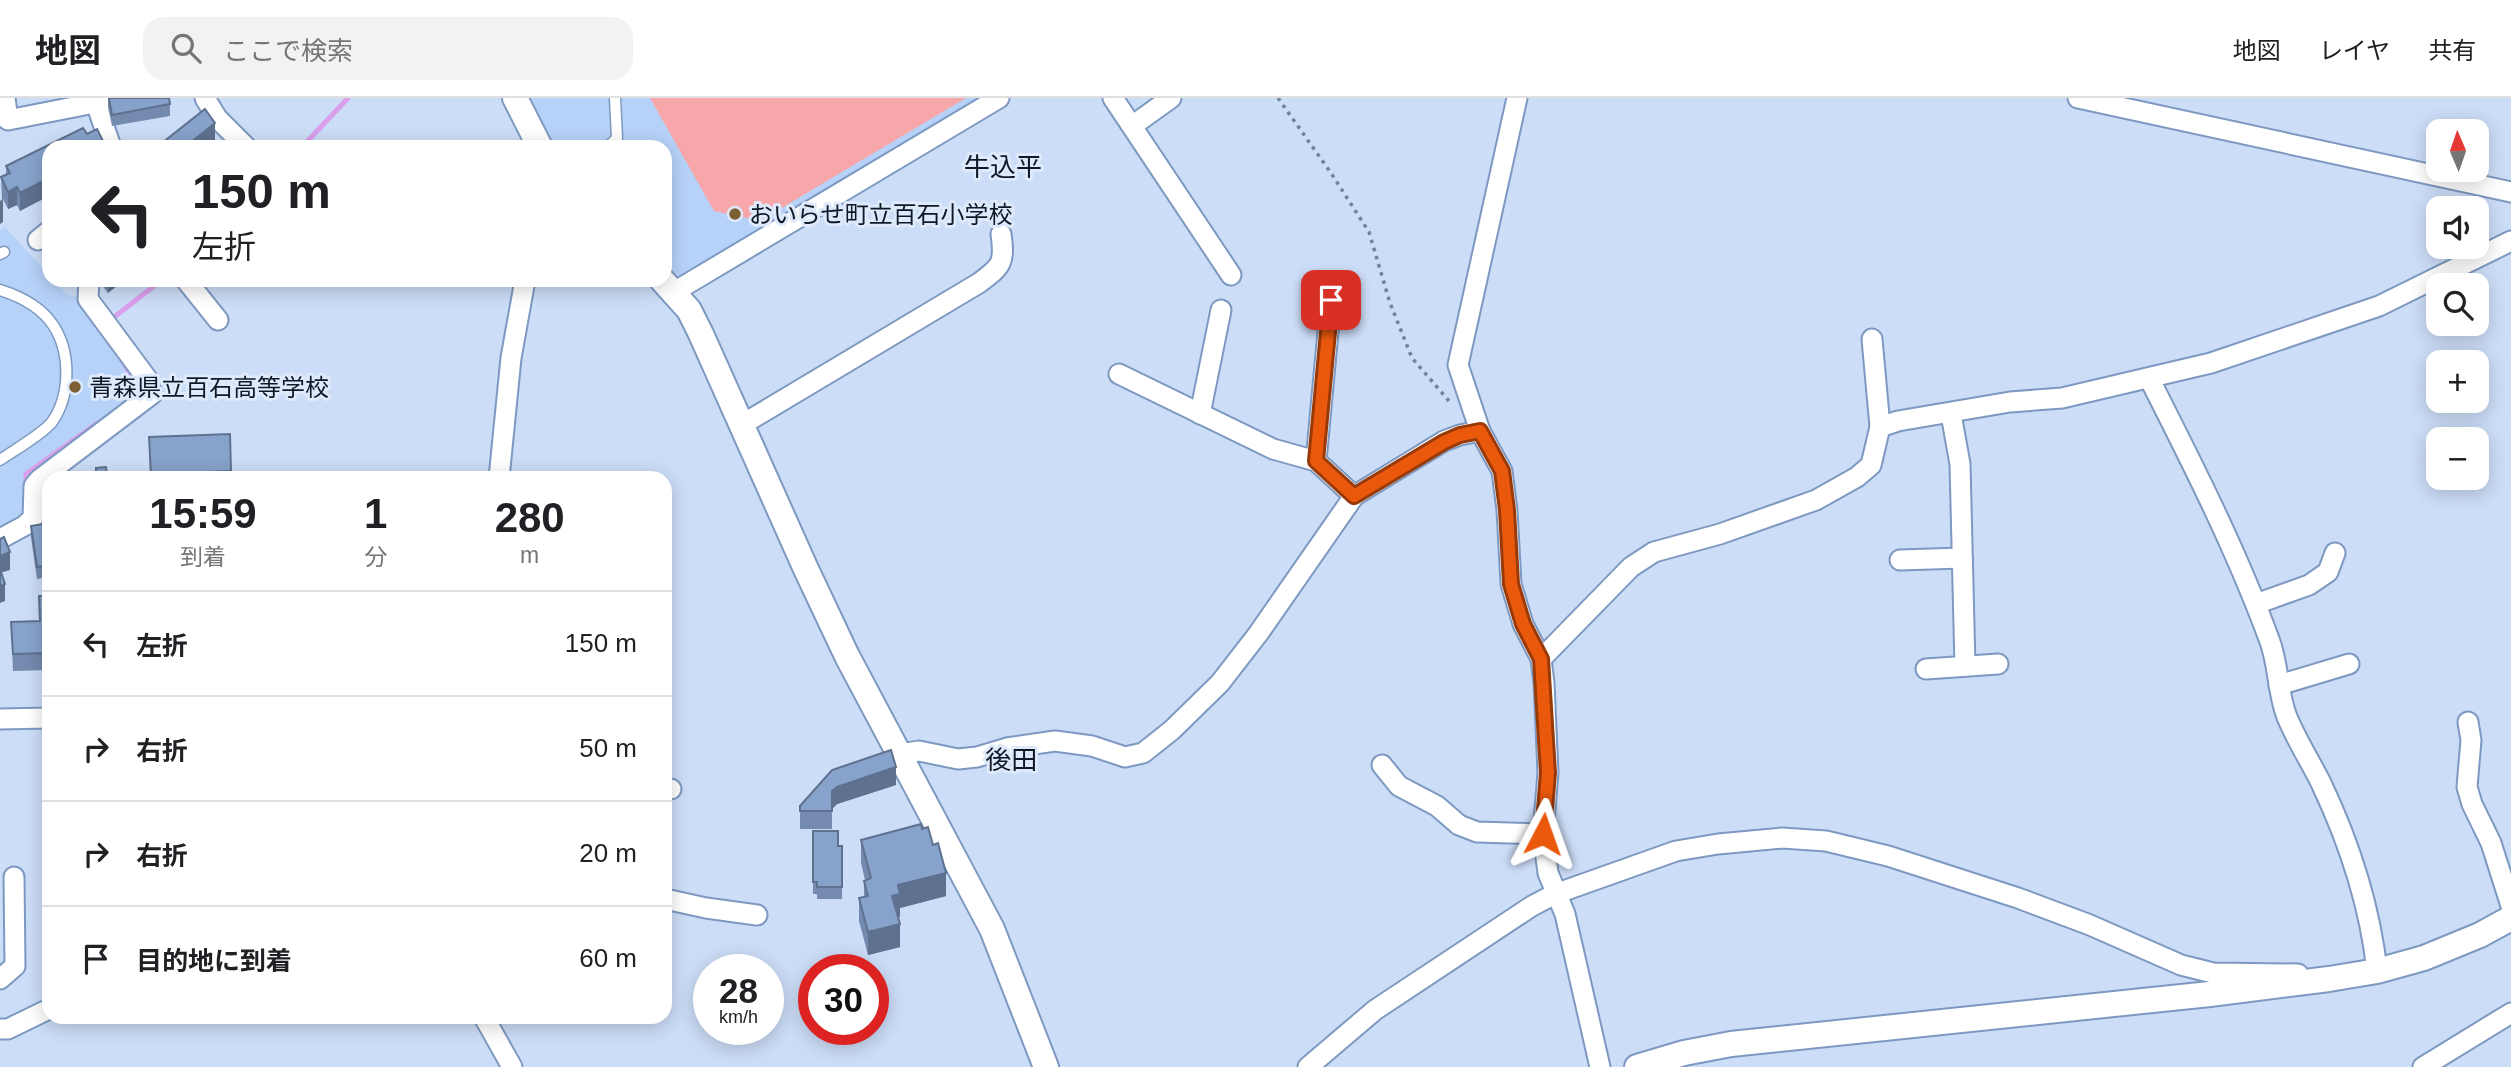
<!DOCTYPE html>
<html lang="ja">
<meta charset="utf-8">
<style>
:root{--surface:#fff;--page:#f2f2f2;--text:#202124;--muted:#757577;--line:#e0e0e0}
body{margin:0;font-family:Arial,"Noto Sans JP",sans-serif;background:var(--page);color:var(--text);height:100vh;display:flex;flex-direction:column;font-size:26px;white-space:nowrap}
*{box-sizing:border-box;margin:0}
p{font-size:23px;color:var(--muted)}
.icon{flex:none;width:38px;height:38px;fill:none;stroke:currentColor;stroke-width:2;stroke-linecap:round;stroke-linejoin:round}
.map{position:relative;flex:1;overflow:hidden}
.sheet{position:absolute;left:42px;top:373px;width:630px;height:553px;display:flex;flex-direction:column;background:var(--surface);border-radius:21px;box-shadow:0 4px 18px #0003}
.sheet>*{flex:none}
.guide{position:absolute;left:42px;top:42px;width:630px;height:147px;border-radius:21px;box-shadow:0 4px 18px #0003;background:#fff;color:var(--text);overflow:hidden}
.needle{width:46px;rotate:358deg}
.controls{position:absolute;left:2426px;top:21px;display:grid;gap:14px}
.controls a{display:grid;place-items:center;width:63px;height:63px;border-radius:14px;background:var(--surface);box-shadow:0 4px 18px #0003;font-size:35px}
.speed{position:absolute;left:693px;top:856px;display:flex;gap:14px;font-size:35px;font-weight:700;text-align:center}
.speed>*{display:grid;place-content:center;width:91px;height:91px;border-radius:50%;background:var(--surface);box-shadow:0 4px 18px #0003;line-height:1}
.speed small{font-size:18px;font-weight:400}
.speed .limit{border:10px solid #d22;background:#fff;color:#111}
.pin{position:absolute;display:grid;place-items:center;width:60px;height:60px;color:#fff;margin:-30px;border-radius:14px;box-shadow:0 4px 10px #0006}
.me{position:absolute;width:77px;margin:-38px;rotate:4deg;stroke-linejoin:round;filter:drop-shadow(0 0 5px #0008)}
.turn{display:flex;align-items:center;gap:24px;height:147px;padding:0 35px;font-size:32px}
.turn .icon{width:91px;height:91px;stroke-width:2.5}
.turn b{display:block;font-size:49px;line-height:60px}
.eta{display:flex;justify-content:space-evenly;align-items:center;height:119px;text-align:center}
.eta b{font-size:42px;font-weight:700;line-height:49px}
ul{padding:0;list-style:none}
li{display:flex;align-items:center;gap:21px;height:105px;padding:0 35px;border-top:2px solid var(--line)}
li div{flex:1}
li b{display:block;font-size:26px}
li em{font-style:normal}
header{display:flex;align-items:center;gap:42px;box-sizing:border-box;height:98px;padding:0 35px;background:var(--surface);border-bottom:2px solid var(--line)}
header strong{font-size:33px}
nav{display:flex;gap:38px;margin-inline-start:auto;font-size:24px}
.search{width:490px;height:63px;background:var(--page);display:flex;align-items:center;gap:18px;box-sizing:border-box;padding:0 24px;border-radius:21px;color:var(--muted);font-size:26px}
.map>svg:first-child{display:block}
.built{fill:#b7d2f9}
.green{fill:#f7a7a9}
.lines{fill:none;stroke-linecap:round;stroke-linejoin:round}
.stream{stroke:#d99feb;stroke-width:5}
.service-casing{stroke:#7d99c1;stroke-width:13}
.minor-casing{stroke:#7d99c1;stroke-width:23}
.tertiary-casing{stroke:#7d99c1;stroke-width:28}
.path{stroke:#748297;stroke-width:3.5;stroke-dasharray:3.5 5;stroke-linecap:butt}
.service{stroke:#fff;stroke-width:10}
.minor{stroke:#fff;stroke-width:19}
.tertiary{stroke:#fff;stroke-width:24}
.wall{fill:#748baf}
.shaded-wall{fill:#5e718e}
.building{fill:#87a2cb;stroke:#5e718e;stroke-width:2}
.route-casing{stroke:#983908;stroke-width:18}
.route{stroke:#ea580c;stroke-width:12}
.poi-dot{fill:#7c6033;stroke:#deeafb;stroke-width:2.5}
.labels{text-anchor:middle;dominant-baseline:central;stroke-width:6;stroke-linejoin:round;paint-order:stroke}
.poi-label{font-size:24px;fill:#0e1827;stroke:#deeafb;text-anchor:start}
.neighbourhood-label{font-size:26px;fill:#0e1827;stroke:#deeafb}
</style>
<header>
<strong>地図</strong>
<div class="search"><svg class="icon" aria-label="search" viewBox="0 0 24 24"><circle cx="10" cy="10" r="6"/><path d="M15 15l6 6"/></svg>ここで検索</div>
<nav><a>地図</a><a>レイヤ</a><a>共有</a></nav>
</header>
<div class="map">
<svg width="2511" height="969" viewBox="0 0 2511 969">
<rect width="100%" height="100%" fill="#ccddf7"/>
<g class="built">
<polygon points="515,0 999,0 674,194 665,182 665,49 540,49"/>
<polygon points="5,129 49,177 49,182 54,182 67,197 88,201 152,296 40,381 33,420 0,441 0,133"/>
</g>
<polygon class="green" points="650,0 966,0 760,123 714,113"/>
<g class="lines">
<g class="stream">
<polyline points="302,49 348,0"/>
<polyline points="109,223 162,182"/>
<polyline points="122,262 141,294"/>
<polyline points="26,389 26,376 96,326"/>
</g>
<defs>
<g id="service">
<polyline points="608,49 617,40 615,0"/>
<polyline points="0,156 4,154"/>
<path d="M0 192C19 198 41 209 53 227 71 254 71 297 52 324 44 335 13 353 0 362"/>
</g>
<g id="minor">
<polyline points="5,0 8,22 120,0"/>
<polyline points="205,0 217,20 246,49"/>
<polyline points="1113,0 1231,177"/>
<polyline points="1517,0 1458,267 1480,333 1502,373 1507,412 1511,486 1523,526 1541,561 1544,585 1548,675 1543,736 1548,775 1565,816 1600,969"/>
<polyline points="2078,0 2511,94"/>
<polyline points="96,5 111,49"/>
<polyline points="1132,28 1171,0"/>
<polyline points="38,142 49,133"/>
<polyline points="186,182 218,222"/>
<polyline points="674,194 999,0"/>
<polyline points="1872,241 1880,329"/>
<polyline points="1119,276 1273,351 1316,363 1354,398"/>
<path d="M2149 280C2192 365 2236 451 2269 541 2279 566 2277 594 2287 619 2296 641 2310 663 2321 685 2349 744 2370 808 2377 873"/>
<polyline points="1200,316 1221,212"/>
<polyline points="1951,316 1960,366 1965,568"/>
<path d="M743 326 979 185C1002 168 1005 165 1001 136"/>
<polyline points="1316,363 1331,202"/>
<polyline points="499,380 511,260 525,182"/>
<polyline points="0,441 24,428 33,420 34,388 40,381 152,296 148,282 88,201 89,182"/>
<polyline points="1900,462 1962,460"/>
<polyline points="2256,506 2309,487 2328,474 2335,455"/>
<polyline points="1541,561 1631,469 1654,454 1720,436 1816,402 1857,379 1871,367 1880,329 1898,323 2010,304 2062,300 2211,265 2379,208 2511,143"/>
<polyline points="1926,571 1998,566"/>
<polyline points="2279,587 2349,566"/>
<polyline points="0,621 49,620"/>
<polyline points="2468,624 2471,642 2467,689 2472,706 2491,745 2511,808"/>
<polyline points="900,656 919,653 958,661 977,659 1007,650 1055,643 1092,648 1125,659 1143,655 1172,632 1220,585 1258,536 1354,398 1444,343 1460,337 1480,333"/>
<polyline points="1382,667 1399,688 1437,708 1459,727 1477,734 1543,736"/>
<polyline points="665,690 671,691"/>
<polyline points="665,801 706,810 757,817"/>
<polyline points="0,881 15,868 14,779"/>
<polyline points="484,919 512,969"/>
<polyline points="0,931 8,931 49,911"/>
<polyline points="1308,969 1375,912 1532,808 1555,796 1676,753 1718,746 1782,740 1826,743 1888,758 2018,800 2090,827 2181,867 2213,875 2298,876"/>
<polyline points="2423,969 2511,915"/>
</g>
<g id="tertiary">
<polyline points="515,0 540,49"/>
<polyline points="662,182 689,212 701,236 805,469 847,558 992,831 1046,969"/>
<polyline points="1637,969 1684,955 1731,946 2210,896 2329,881 2377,873 2424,860 2480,837 2511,820"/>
</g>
</defs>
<use href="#service" class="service-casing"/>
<use href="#minor" class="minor-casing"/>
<use href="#tertiary" class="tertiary-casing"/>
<polyline class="path" points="1278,0 1331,75 1369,134 1390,205 1412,260 1449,303"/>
<use href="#service" class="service"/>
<use href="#minor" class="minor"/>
<use href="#tertiary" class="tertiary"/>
</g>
<g class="wall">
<polygon points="108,0 170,6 170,18 112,28 108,9"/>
<polygon points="87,36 104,49 20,113 17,107 8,111 3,101 3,124 1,79 6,77 6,68"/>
<polygon points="49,139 49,168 43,162 43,144"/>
<polygon points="98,182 124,182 108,195"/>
<polygon points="230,336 231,380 150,380 149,339"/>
<polygon points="49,425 49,479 37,481 31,439 31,428"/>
<polygon points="39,498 49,498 49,572 13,573 11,524 39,523"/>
<polygon points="896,687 837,706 832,711 832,731 800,731 800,708"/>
<polygon points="813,733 838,748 842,748 842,801 817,801 817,796 813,796"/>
<polygon points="861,742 946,798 900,810 900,819 898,820 900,849 868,857 859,823 859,800 864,799 864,783 865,782 861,765"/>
</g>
<g class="shaded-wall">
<polygon points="215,25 215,42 207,49 185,49"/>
<polygon points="49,80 49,98 20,113 20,95"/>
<polygon points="17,89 17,107 8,111 8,94"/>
<polygon points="3,101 3,124 0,126 0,103"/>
<polygon points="109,182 124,182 108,195"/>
<polygon points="10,454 10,472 0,475 0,458"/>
<polygon points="5,486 5,503 0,505 0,488"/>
<polygon points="896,669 896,687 837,706 832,711 832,731 832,693 837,689"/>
<polygon points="946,775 946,798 900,810 900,819 892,821 892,798 898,787"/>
<polygon points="900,826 900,849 868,857 868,834"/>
</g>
<g class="building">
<polygon points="109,0 169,0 170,6 112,17"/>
<polygon points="205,11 215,25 185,49 157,49"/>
<polygon points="83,30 87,36 97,31 104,45 97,49 49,49 49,80 20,95 17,89 8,94 1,79 10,75 6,68"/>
<polygon points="49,139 49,151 43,144"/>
<polygon points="230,336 231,373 151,376 149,339"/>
<polygon points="106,369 107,377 127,376 127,380 91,380 91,378 96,377 96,370"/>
<polygon points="49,425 49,467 37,469 31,428"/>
<polygon points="4,439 10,454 0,458 0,440 0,441"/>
<polygon points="0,471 5,486 0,488"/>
<polygon points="39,498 49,498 49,555 13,556 11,524 40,523"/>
<polygon points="891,652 896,669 837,689 832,693 832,713 800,713 800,708 832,672"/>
<polygon points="921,726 922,731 928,729 933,747 938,745 946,775 898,787 900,796 892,798 900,826 868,834 859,800 868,798 864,783 871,780 861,742"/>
<polygon points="813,733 838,733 838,748 842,748 842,789 817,789 817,784 813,784"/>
</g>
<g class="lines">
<defs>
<polyline id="route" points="1331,202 1316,363 1354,398 1444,344 1460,337 1480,333 1502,373 1507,412 1511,486 1523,526 1541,561 1548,675 1543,736"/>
</defs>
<use href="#route" class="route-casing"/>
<use href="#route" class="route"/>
</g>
<g class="poi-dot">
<circle cx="735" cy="116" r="7"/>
<circle cx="75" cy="289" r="7"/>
</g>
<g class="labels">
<g class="poi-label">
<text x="749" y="116">おいらせ町立百石小学校</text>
<text x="89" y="289">青森県立百石高等学校</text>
</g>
<g class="neighbourhood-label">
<text x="1003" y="69">牛込平</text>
<text x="1011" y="662">後田</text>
</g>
</g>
</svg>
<div class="controls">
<a><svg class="needle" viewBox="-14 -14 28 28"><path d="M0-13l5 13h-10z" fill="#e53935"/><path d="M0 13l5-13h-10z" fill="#757577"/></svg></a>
<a><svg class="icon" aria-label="sound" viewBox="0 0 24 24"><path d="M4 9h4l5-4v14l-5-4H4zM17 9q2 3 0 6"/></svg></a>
<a><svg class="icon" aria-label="search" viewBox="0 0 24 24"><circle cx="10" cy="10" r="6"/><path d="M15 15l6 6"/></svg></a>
<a>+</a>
<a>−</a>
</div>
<div class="speed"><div>28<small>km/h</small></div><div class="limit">30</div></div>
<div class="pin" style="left:1331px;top:202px;background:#d93025"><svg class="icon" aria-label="arrive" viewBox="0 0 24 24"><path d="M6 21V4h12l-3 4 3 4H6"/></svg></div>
<svg class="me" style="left:1543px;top:736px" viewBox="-20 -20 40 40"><path d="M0-17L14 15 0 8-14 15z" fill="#ea580c" stroke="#fff" stroke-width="4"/></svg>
<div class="guide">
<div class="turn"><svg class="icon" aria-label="left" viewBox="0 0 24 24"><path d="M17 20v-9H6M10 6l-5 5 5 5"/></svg><div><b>150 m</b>左折</div></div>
</div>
<section class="sheet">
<div class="eta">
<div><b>15:59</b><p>到着</p></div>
<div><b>1</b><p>分</p></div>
<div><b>280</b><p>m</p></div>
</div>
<ul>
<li><svg class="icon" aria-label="left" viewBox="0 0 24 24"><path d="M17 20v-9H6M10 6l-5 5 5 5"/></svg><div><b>左折</b></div><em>150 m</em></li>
<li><svg class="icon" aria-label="right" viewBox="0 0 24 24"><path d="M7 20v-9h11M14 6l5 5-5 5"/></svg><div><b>右折</b></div><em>50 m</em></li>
<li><svg class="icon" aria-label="right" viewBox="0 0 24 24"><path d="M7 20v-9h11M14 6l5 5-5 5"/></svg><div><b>右折</b></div><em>20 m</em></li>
<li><svg class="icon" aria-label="arrive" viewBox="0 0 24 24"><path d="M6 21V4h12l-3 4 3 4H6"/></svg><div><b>目的地に到着</b></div><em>60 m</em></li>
</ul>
</section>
</div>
